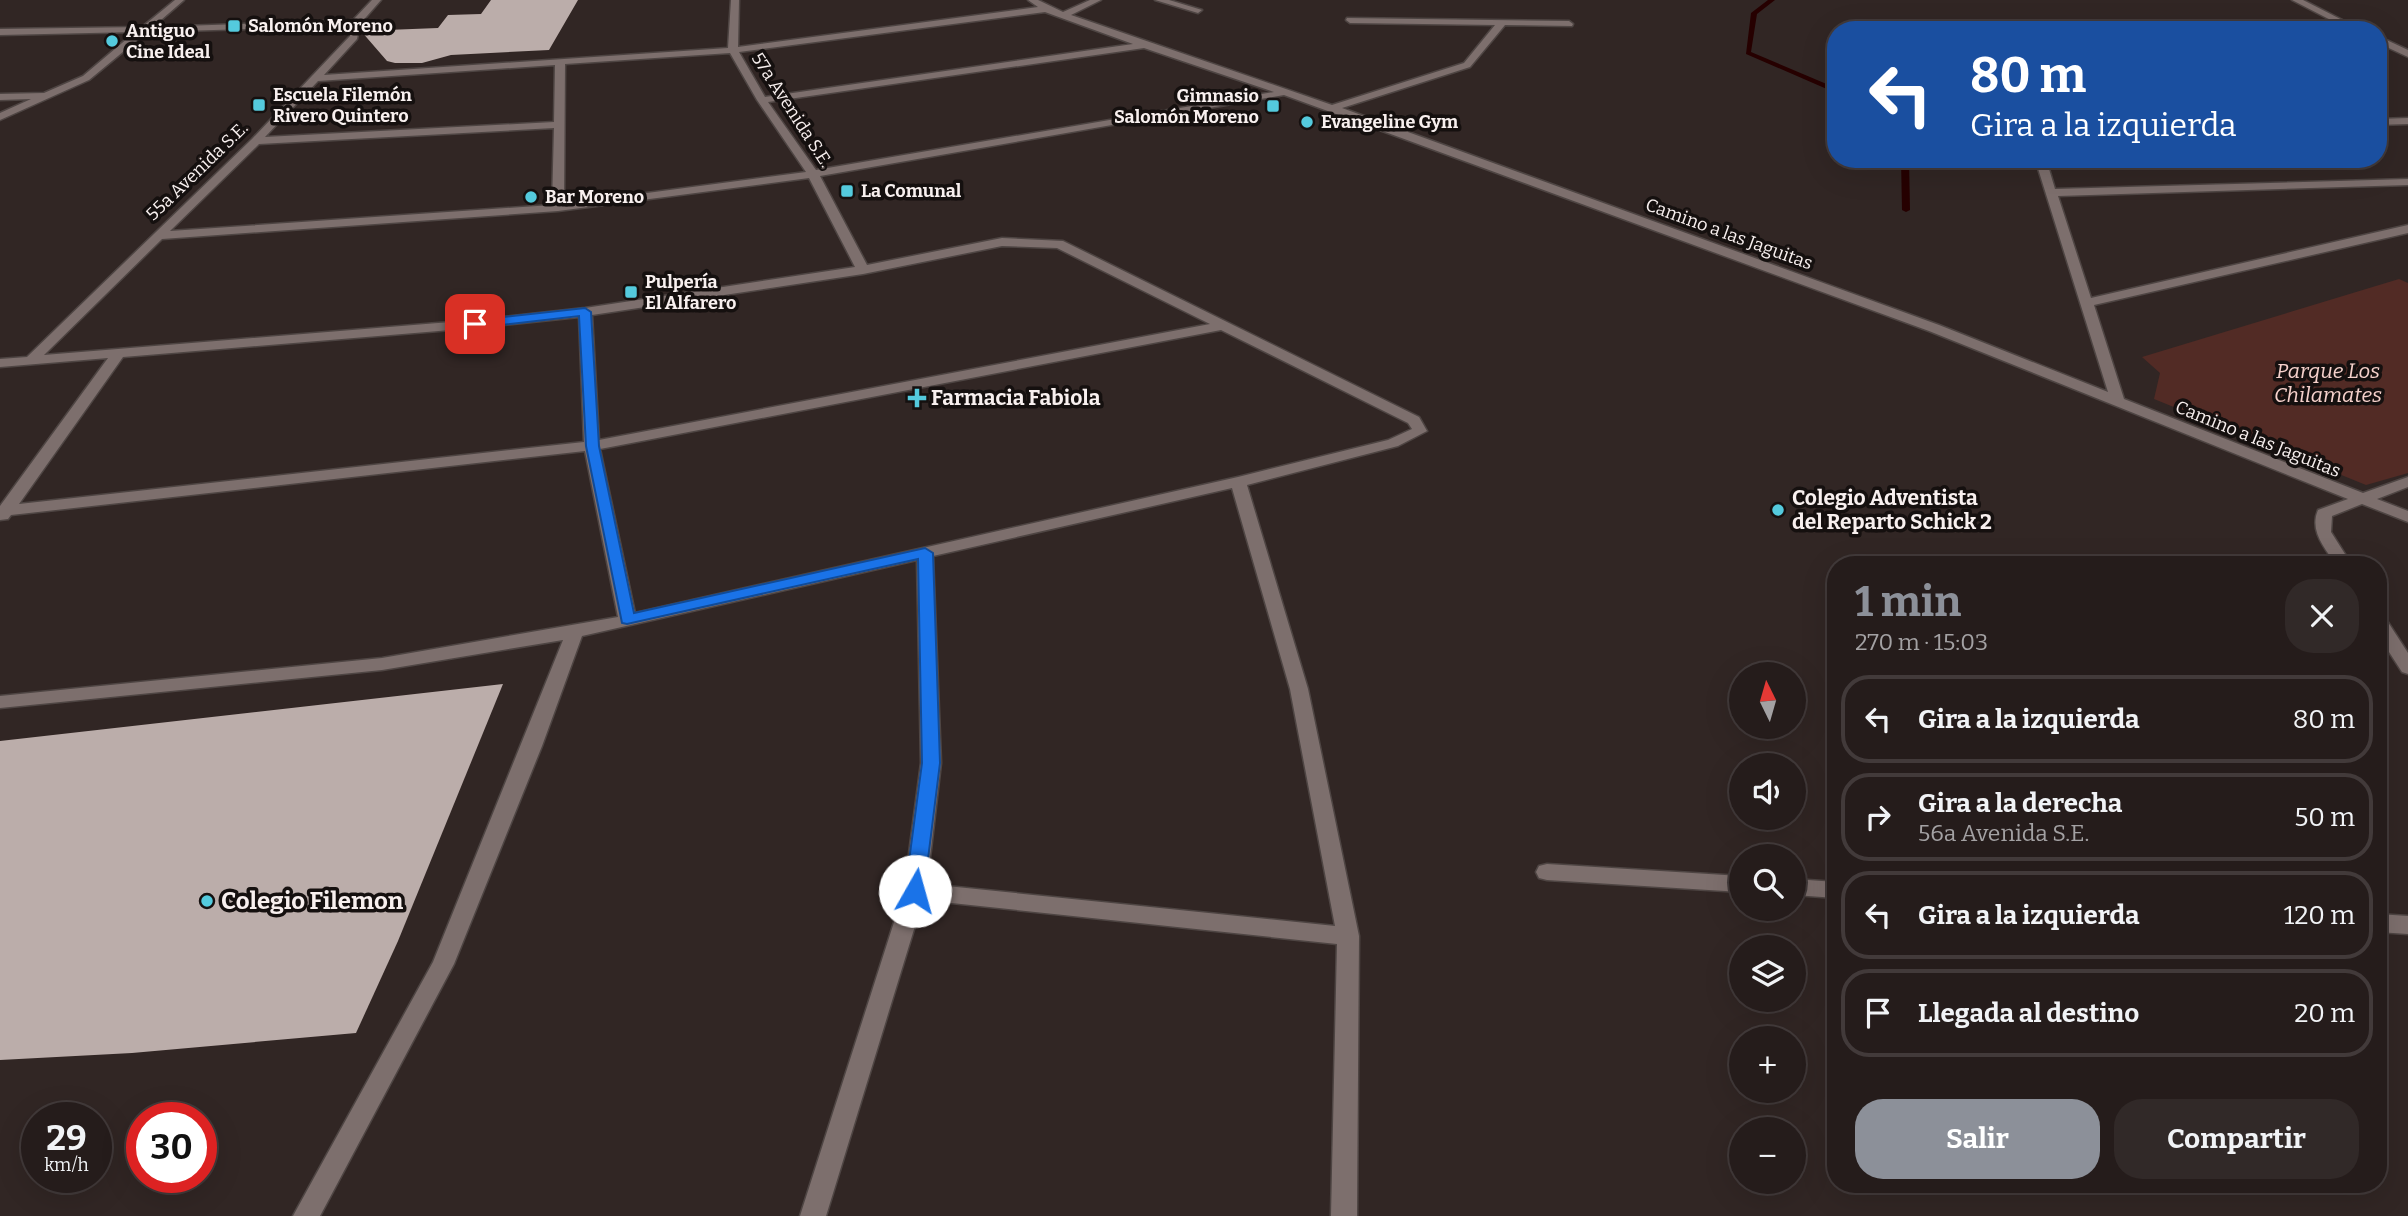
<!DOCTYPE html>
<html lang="es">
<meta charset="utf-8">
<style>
:root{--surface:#251c1b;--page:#312928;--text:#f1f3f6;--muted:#a3a1a3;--line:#423a3a;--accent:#8c9099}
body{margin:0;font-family:Bitter,serif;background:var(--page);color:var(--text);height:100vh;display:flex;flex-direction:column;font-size:26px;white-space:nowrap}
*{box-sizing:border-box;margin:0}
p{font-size:23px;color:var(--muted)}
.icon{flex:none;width:38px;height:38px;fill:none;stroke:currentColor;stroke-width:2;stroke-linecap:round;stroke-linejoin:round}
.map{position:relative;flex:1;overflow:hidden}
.sheet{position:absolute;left:1827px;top:556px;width:560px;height:637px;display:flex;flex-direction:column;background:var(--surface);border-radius:28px;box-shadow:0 7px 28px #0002,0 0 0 2px var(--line)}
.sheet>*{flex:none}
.hud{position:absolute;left:1827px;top:21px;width:560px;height:147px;border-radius:28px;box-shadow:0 7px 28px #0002,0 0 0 2px var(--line);background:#1a4fa0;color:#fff;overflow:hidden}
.needle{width:46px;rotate:355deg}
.controls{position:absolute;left:1729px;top:662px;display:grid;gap:14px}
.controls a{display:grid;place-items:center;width:77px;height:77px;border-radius:50%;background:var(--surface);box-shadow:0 7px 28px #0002,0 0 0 2px var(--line);font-size:35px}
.speed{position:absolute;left:21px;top:1102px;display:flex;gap:14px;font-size:35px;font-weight:700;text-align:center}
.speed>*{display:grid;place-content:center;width:91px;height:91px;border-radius:50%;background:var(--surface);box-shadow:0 7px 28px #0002,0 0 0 2px var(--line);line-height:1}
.speed small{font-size:18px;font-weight:400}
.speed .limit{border:10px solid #d22;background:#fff;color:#111}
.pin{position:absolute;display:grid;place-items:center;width:60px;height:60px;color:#fff;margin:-30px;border-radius:14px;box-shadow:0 4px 10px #0006}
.me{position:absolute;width:77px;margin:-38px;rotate:7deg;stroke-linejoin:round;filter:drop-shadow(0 0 5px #0008)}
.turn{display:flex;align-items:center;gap:24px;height:147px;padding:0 28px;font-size:32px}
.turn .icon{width:91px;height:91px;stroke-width:2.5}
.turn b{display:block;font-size:49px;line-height:60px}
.round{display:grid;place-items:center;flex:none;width:74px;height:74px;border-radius:28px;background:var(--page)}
.headline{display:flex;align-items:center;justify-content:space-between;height:119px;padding:0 28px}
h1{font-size:42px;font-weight:700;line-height:52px;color:var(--accent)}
.action{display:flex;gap:14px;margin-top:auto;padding:14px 28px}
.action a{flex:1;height:80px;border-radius:28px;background:var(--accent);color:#fff;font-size:28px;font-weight:700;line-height:80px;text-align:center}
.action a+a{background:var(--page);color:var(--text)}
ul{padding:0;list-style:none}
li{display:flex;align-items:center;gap:21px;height:88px;margin:0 14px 10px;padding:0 14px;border:4px solid var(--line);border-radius:28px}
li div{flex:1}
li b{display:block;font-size:26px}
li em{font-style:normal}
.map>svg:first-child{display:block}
.green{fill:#522b25}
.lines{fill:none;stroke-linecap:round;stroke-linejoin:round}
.stream{fill:#260000;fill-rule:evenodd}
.building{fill:#bbadaa}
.minor-casing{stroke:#4e4543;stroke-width:3}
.minor{fill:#7d6f6d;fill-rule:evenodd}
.route{fill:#1a73e8;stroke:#114b97;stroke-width:2}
.poi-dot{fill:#54cadd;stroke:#15100f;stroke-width:2.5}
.labels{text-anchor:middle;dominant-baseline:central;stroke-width:7;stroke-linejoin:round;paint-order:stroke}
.far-poi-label{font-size:18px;font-weight:bold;fill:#f8f0ef;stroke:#15100f;text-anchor:start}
.far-street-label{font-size:18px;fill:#f8f0ef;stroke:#15100f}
.park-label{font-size:21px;font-style:italic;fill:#f6d1cb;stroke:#15100f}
.poi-label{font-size:21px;font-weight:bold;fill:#f8f0ef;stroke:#15100f;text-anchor:start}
.near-poi-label{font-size:24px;font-weight:bold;fill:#f8f0ef;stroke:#15100f;text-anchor:start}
</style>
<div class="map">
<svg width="2408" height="1216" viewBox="0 0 2408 1216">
<rect width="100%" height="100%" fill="#312624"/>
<polygon class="green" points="2399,279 2408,283 2408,473 2366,485 2154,399 2160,373 2142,357"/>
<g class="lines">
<g class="stream">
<polygon points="1768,0 1775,0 1757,14 1751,52 1836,88 1836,93 1746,54 1751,13"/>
<polygon points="1901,159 1909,159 1910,210 1906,212 1902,210"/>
</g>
</g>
<g class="building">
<polygon points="491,0 578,0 549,50 451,55 422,63 395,63 387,61 361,31 438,28 448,15 481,14"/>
<polygon points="503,684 398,941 356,1033 132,1053 0,1060 0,741"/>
</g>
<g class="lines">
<defs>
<g id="minor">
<path d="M175 0H184L153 27 353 20 372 0H381L360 24 357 39 324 75 728 48 731 0H739L738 47 1038 7 1028 0H1038L1063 12 1090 0H1101L1071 15 1332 105 1464 63 1495 25 1350 23 1346 20 1347 18 1569 21 1573 24 1572 26 1505 25 1470 67 1342 108 1939 325 2108 392 2035 159H2046L2055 189 2408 179V185L2058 196 2091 298 2408 225V233L2094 305 2124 399 2363 493 2408 477V487L2377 499 2408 511V522L2362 504 2332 516 2331 532 2352 565H2336C2325 548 2309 531 2318 510L2348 499 1929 331 1284 95 820 176 867 265 1002 238 1063 241 1419 417 1427 431 1398 446 1247 485 1308 689 1359 936 1357 1216H1331L1337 944 923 900 826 1216H800L904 891 921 763 917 560 582 636 542 746 454 964 320 1216H293L433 962 563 640 382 670 0 708V696L382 658 618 617 585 451 11 515 8 519 0 520V506L108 358 0 367V359L27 357 252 139 350 36 351 26 147 32 89 80 0 120V113L31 99 0 100V94L44 93 83 76 135 32 0 35V29L142 27ZM1045 12 1133 44 765 97 739 52ZM1144 48 1274 92 816 170 768 102ZM730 53 757 100 806 172 564 204 565 64ZM555 65 554 122 265 137 318 81ZM554 128 552 205 170 231 259 144ZM809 178 855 267 585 308 475 320 44 355 162 239 558 211ZM1002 246 1057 248 1210 324 599 440 592 315 863 274ZM579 317 584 442 19 504 123 357 475 328ZM1221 330 1408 423 1412 429 1388 440 1238 477 635 613 600 449ZM1232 488 1290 689 1335 926 927 884 941 763 933 556Z"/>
<polygon points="1155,0 1169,0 1202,10 1198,13"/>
<polygon points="2292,0 2303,0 2362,30 2350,30"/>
<polygon points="2378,36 2408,50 2408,57 2378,43"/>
<polygon points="2408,118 2408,124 2378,125 2378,119"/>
<polygon points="2378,614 2384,616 2408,653 2408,674 2402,672 2378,635"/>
<polygon points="1547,864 1741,876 1741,892 1547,880 1539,878 1536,872 1539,866"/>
<polygon points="1794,879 1836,882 1836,898 1794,895"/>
<polygon points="2378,914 2408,916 2408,934 2378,932"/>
</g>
</defs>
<use href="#minor" class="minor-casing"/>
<use href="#minor" class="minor"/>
</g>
<polygon class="route" points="585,308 591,312 599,446 634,613 925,548 933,553 940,763 924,891 922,896 915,899 908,896 905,891 922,763 918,559 627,624 622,623 586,446 579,316 475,328 469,324 475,320"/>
<g class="poi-dot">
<rect x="227" y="19" width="14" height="14" rx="3.5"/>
<circle cx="112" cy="41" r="7"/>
<rect x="252" y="98" width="14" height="14" rx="3.5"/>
<rect x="1266" y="99" width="14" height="14" rx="3.5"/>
<circle cx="1307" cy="122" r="7"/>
<rect x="840" y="184" width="14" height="14" rx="3.5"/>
<circle cx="531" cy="197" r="7"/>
<rect x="624" y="285" width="14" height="14" rx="3.5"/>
<path d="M913.5 387.5h7v7h7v7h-7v7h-7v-7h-7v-7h7z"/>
<circle cx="1778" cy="510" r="7"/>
<circle cx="207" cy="901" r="7"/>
</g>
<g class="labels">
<g class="far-poi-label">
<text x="248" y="26">Salomón Moreno</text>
<text x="126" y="31">Antiguo<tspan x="126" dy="21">Cine Ideal</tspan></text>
<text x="273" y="95">Escuela Filemón<tspan x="273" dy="21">Rivero Quintero</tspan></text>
<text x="1259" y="96" text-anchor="end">Gimnasio<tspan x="1259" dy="21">Salomón Moreno</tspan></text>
<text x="1321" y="122">Evangeline Gym</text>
<text x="861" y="191">La Comunal</text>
<text x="545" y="197">Bar Moreno</text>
<text x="645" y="282">Pulpería<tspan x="645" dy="21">El Alfarero</tspan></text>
</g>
<g class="far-street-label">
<text transform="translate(792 110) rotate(57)">57a Avenida S.E.</text>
<text transform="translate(197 171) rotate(-44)">55a Avenida S.E.</text>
<text transform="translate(1729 234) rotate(20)">Camino a las Jaguitas</text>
<text transform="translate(2258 439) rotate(22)">Camino a las Jaguitas</text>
</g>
<g class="park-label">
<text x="2328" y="371">Parque Los<tspan x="2328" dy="24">Chilamates</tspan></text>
</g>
<g class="poi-label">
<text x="931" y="398">Farmacia Fabiola</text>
<text x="1792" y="498">Colegio Adventista<tspan x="1792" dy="24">del Reparto Schick 2</tspan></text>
</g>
<g class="near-poi-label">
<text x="221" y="901">Colegio Filemon</text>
</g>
</g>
</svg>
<div class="controls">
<a><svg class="needle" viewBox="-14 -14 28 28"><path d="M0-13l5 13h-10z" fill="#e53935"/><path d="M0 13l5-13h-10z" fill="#a3a1a3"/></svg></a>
<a><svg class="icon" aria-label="sound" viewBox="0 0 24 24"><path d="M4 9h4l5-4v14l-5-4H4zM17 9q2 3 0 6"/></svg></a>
<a><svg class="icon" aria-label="search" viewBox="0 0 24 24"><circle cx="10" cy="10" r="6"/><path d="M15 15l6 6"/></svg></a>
<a><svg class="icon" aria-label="layers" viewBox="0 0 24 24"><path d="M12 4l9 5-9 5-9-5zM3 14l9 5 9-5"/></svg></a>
<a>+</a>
<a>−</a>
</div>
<div class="speed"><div>29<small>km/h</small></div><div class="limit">30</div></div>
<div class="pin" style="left:475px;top:324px;background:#d93025"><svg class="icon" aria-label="arrive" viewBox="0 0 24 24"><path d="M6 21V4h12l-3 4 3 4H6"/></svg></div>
<svg class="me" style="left:915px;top:891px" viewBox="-20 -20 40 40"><circle r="19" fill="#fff"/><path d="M0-13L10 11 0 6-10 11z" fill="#1a73e8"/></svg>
<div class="hud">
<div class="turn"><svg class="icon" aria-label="left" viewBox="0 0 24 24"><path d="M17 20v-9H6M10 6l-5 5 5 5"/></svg><div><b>80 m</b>Gira a la izquierda</div></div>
</div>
<section class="sheet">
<div class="headline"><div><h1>1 min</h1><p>270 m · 15:03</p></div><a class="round"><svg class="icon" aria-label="close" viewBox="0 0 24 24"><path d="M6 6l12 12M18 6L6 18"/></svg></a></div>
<ul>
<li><svg class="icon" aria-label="left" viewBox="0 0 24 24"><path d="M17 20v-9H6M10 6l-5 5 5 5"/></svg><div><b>Gira a la izquierda</b></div><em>80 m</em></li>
<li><svg class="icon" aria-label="right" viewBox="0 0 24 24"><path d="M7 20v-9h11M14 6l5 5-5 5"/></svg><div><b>Gira a la derecha</b><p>56a Avenida S.E.</p></div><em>50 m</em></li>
<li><svg class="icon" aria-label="left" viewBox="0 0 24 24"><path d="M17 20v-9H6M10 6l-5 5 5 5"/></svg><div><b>Gira a la izquierda</b></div><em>120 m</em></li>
<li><svg class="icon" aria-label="arrive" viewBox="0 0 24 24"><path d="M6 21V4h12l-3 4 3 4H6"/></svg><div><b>Llegada al destino</b></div><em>20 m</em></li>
</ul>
<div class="action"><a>Salir</a><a>Compartir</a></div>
</section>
</div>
